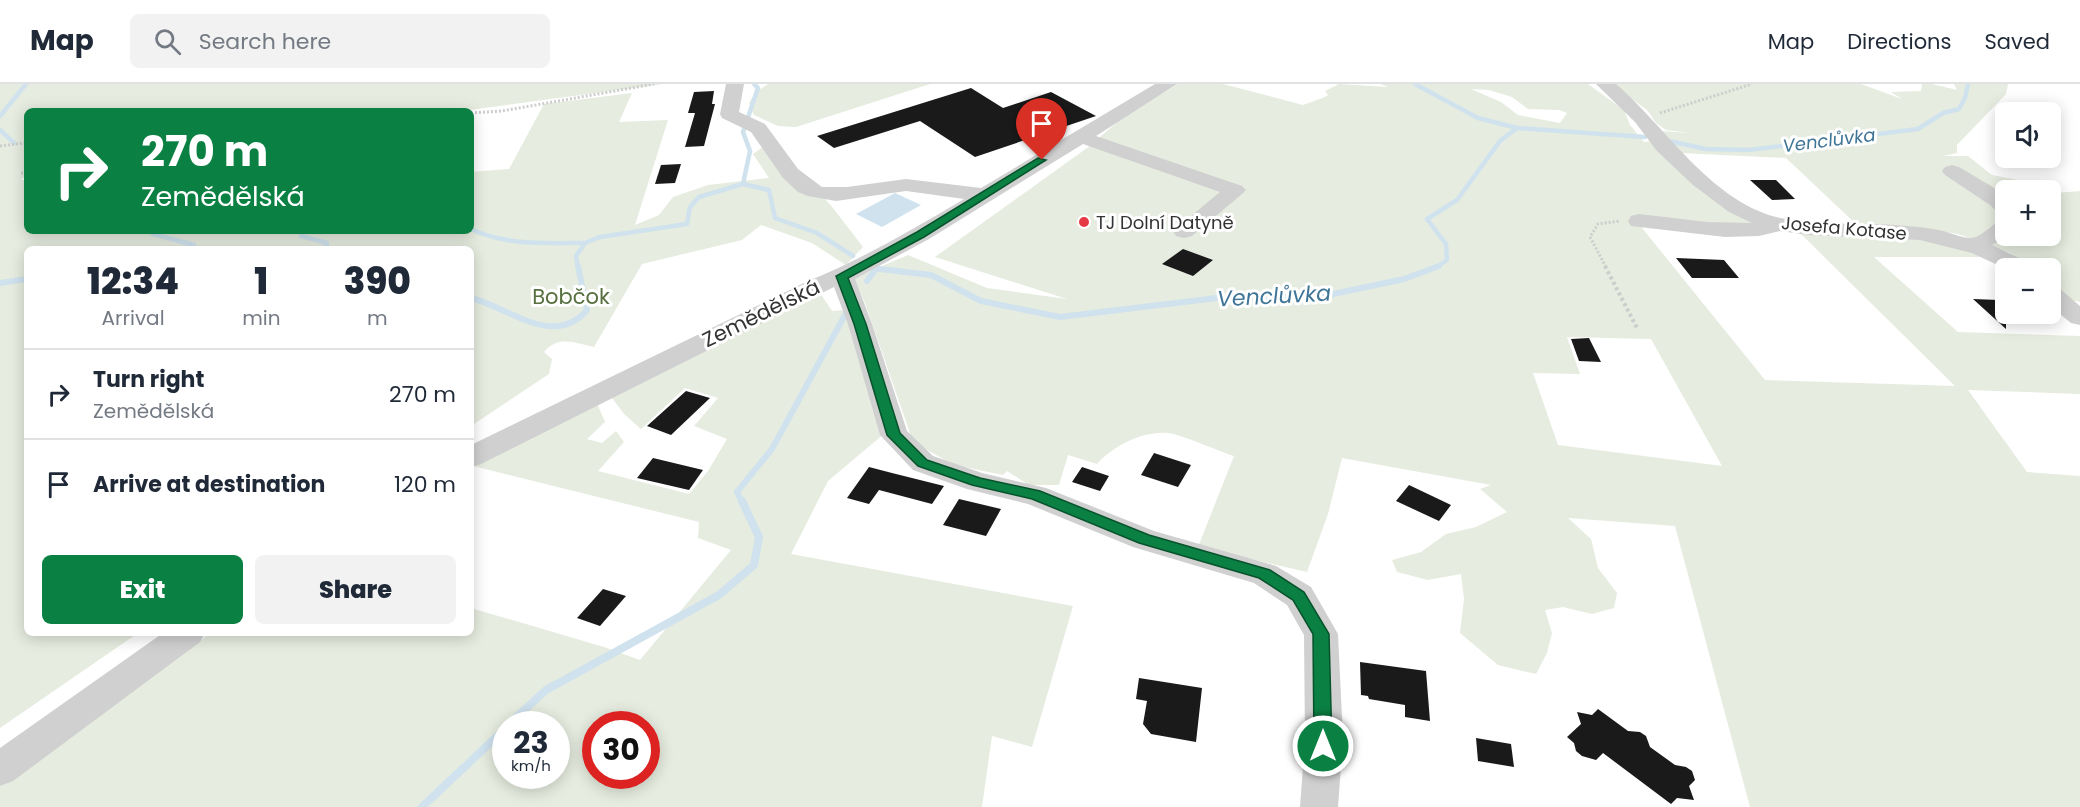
<!DOCTYPE html>
<meta charset="utf-8">
<style>
:root{--surface:#fff;--page:#f2f2f3;--text:#1f2937;--muted:#747a83;--line:#e0e1e3;--accent:#0b8043}
body{margin:0;font-family:Poppins,sans-serif;background:var(--page);color:var(--text);height:100vh;display:flex;flex-direction:column;font-size:22px;white-space:nowrap}
*{box-sizing:border-box;margin:0}
p{font-size:20px;color:var(--muted)}
.icon{flex:none;width:33px;height:33px;fill:none;stroke:currentColor;stroke-width:2;stroke-linecap:round;stroke-linejoin:round}
.map{position:relative;flex:1;overflow:hidden}
.drawer{position:absolute;left:24px;top:162px;width:450px;height:390px;display:flex;flex-direction:column;background:var(--surface);border-radius:9px;box-shadow:0 3px 15px #0003}
.drawer>*{flex:none}
.banner{position:absolute;left:24px;top:24px;width:450px;height:126px;border-radius:9px;box-shadow:0 3px 15px #0003;background:#0b8043;color:#fff;overflow:hidden}
.buttons{position:absolute;left:1995px;top:18px;display:grid;gap:12px}
.buttons a{display:grid;place-items:center;width:66px;height:66px;border-radius:9px;background:var(--surface);box-shadow:0 3px 15px #0003;font-size:30px}
.speed{position:absolute;left:492px;top:627px;display:flex;gap:12px;font-size:30px;font-weight:700;text-align:center}
.speed>*{display:grid;place-content:center;width:78px;height:78px;border-radius:50%;background:var(--surface);box-shadow:0 3px 15px #0003;line-height:1}
.speed small{font-size:15px;font-weight:400}
.speed .limit{border:9px solid #d22;background:#fff;color:#111}
.pin{position:absolute;display:grid;place-items:center;width:51px;height:51px;color:#fff;margin:-62px -26px;border-radius:50% 50% 50% 0;rotate:-45deg;box-shadow:0 0 6px #0007}
.pin .icon{rotate:45deg}
.me{position:absolute;width:66px;margin:-33px;rotate:0deg;stroke-linejoin:round;filter:drop-shadow(0 0 4px #0008)}
.turn{display:flex;align-items:center;gap:21px;height:126px;padding:0 18px;font-size:27px}
.turn .icon{width:78px;height:78px;stroke-width:2.5}
.turn b{display:block;font-size:42px;line-height:51px}
.eta{display:flex;justify-content:space-evenly;align-items:center;height:102px;text-align:center}
.eta b{font-size:36px;font-weight:800;line-height:42px}
.cta{display:flex;gap:12px;margin-top:auto;padding:12px 18px}
.cta a{flex:1;height:69px;border-radius:9px;background:var(--accent);color:#fff;font-size:24px;font-weight:800;line-height:69px;text-align:center}
.cta a+a{background:var(--page);color:var(--text)}
ul{padding:0;list-style:none}
li{display:flex;align-items:center;gap:18px;height:90px;padding:0 18px;border-top:2px solid var(--line)}
li div{flex:1}
li b{display:block;font-size:22px}
li em{font-style:normal}
header{display:flex;align-items:center;gap:36px;box-sizing:border-box;height:84px;padding:0 30px;background:var(--surface);border-bottom:2px solid var(--line)}
header strong{font-size:28px}
nav{display:flex;gap:33px;margin-inline-start:auto;font-size:21px}
.search{width:420px;height:54px;background:var(--page);display:flex;align-items:center;gap:15px;box-sizing:border-box;padding:0 21px;border-radius:9px;color:var(--muted);font-size:22px}
.map>svg:first-child{display:block}
.green{fill:#e6ecdf;fill-rule:evenodd}
.water{fill:#cfe2ee}
.lines{fill:none;stroke-linecap:round;stroke-linejoin:round}
.stream-far2{stroke:#cfe2ee;stroke-width:4.5}
.stream-far1{stroke:#cfe2ee;stroke-width:6}
.stream{stroke:#cfe2ee;stroke-width:8}
.building{fill:#1a1a1a}
.path-far1{stroke:#cdcdcd;stroke-width:3;stroke-dasharray:2 2;stroke-linecap:butt}
.path{stroke:#cdcdcd;stroke-width:4;stroke-dasharray:3 3;stroke-linecap:butt}
.minor{fill:#d0d0d0;fill-rule:evenodd}
.route{fill:#0b8043;stroke:#07532c;stroke-width:1.5}
.poi-dot{fill:#e63946;stroke:#fff;stroke-width:2}
.labels{text-anchor:middle;dominant-baseline:central;stroke-width:6;stroke-linejoin:round;paint-order:stroke}
.far-water-label{font-size:18px;font-style:italic;fill:#3f7597;stroke:#fff}
.far-poi-label{font-size:18px;fill:#333;stroke:#fff;text-anchor:start}
.far-street-label{font-size:18px;fill:#333;stroke:#fff}
.park-label{font-size:21px;fill:#56703f;stroke:#fff}
.street-label{font-size:21px;fill:#333;stroke:#fff}
.water-label{font-size:22px;font-style:italic;fill:#3f7597;stroke:#fff}
</style>
<header>
<strong>Map</strong>
<div class="search"><svg class="icon" aria-label="search" viewBox="0 0 24 24"><circle cx="10" cy="10" r="6"/><path d="M15 15l6 6"/></svg>Search here</div>
<nav><a>Map</a><a>Directions</a><a>Saved</a></nav>
</header>
<div class="map">
<svg width="2080" height="723" viewBox="0 0 2080 723">
<rect width="100%" height="100%" fill="#fff"/>
<g class="green">
<path d="M0 0H663L462 27H27V90L21 96H27V147H471V88L509 85 544 20 632 9 619 38 668 36 635 141 659 131 673 113 708 101 769 94 753 70 763 63 801 88 833 124 863 163 846 181 812 159 761 141 742 156 642 180 594 263C575 259 558 251 544 268L552 275 549 290 471 342V165H27V549H138L0 644Z"/>
<polygon points="768,0 930,0 796,43 778,42 754,31 749,19 756,8"/>
<path d="M1178 0H1223L1303 21 1325 13 1328 11 1325 7 1339 0 1388 3 1380 0H1588L1624 26 1630 41 1644 58 1652 57 1755 138 1752 141 1634 134 1765 296 1955 302 1801 150 1928 155 1993 173H1874L1958 248 2080 252V310L1968 306 2027 388 2080 392V723H1750L1675 442 1568 434 1591 455 1598 484 1617 509 1614 524 1592 530 1563 523 1545 526 1552 549 1547 569 1536 590 1498 581 1460 549 1464 515 1461 490 1428 496 1397 488 1392 476 1421 468 1446 450 1476 443 1507 428 1480 405 1491 401 1342 374 1328 430 1307 488 1198 463 1234 372C1218 367 1183 351 1168 349 1142 347 1113 362 1097 380L1068 371 1059 401H1029L1007 387 1003 391 954 381 913 358 865 219 854 194 908 171 987 204 1067 215 935 173 1087 64 1122 34ZM1471 5 1489 6 1512 13 1528 25 1559 26 1567 29 1560 39 1518 31 1501 18ZM1567 253 1651 255 1722 382 1558 361 1533 289 1580 290Z"/>
<path d="M1612 0H1861L1902 15 1891 8 1921 7 1922 0H1932L1957 6 1954 0H2008L2006 10 1957 61V69L1943 72H1968L1992 91 2044 101 2055 109 2080 107V218L2066 215 2051 202 2050 184H2029L2010 169 1958 150 1906 142 1857 141 1786 74 1680 69 1660 47 1690 49 1666 46 1656 39 1647 26ZM2006 106H2050V152H2006Z"/>
<path d="M820 209 832 227 844 226 885 349 828 397 791 470 1073 522 1032 663 992 652 982 723H0V698L211 549H471V524L604 563 640 576 731 466 698 454 699 438 473 382 596 317 605 338 587 355 602 359 616 347 624 358 598 387 689 410 708 387 727 355 694 342 718 314 685 304 641 345 624 330 609 310ZM506 640H556V692H506ZM596 640H646V692H596Z"/>
</g>
<polygon class="water" points="895,109 921,121 882,143 856,130"/>
<g class="lines">
<g class="stream-far2">
<polyline points="1415,0 1478,34 1517,44"/>
<polyline points="0,32 26,0"/>
<polyline points="0,46 14,59"/>
<polyline points="1669,57 1706,65 1749,66 1918,45 1943,29 1959,25 1965,14 1968,0"/>
<polyline points="743,100 750,67 743,48 758,4 754,0"/>
<path d="M471 145C507 162 546 159 585 159"/>
<polyline points="151,147 153,150 194,161 191,165"/>
<polyline points="302,147 301,152 327,159 325,165"/>
<polyline points="578,183 576,172 585,159 600,153 687,140 690,123 699,113 743,100 769,106 775,134 817,149 853,172"/>
<polyline points="1437,183 1447,176 1446,160 1427,135 1457,116 1500,57 1517,44 1645,53"/>
</g>
<g class="stream-far1">
<polyline points="871,184 931,191 981,217 1060,233 1217,214 1324,212 1404,195 1439,182"/>
<polyline points="867,197 875,186"/>
<polyline points="0,199 27,195"/>
<path d="M471 214C508 223 554 265 587 226L578 182"/>
<polyline points="742,419 737,408 772,365 846,229"/>
</g>
<g class="stream">
<polyline points="509,640 546,606 719,511 754,481 759,453 742,417"/>
<polyline points="422,723 506,644"/>
</g>
</g>
<g class="building">
<polygon points="971,4 1003,24 1051,8 1096,32 975,73 920,37 834,64 817,52"/>
<polygon points="714,7 712,20 715,20 704,62 685,63 695,29 688,29 694,8"/>
<polygon points="681,80 675,99 655,100 661,81"/>
<polygon points="1750,96 1776,96 1795,115 1772,116"/>
<polygon points="1183,165 1213,176 1193,192 1162,180"/>
<polygon points="1676,174 1724,176 1739,194 1692,194"/>
<polygon points="1973,215 1999,216 2006,222 2006,245"/>
<polygon points="1589,254 1601,278 1579,277 1571,255"/>
<polygon points="686,307 710,314 671,351 647,342"/>
<polygon points="1154,369 1191,381 1178,403 1141,391"/>
<polygon points="653,374 703,386 689,406 637,394"/>
<polygon points="869,383 892,389 944,402 932,420 879,406 869,420 847,414"/>
<polygon points="1082,383 1109,392 1100,407 1072,398"/>
<polygon points="1409,401 1451,421 1439,437 1396,417"/>
<polygon points="959,415 1001,425 986,452 943,441"/>
<polygon points="603,505 626,512 600,542 577,534"/>
<polygon points="1360,578 1426,587 1430,637 1405,633 1405,621 1369,615 1368,612 1361,611"/>
<polygon points="1139,594 1202,604 1196,658 1151,650 1143,640 1147,617 1136,615"/>
<polygon points="1598,625 1628,647 1640,648 1646,652 1650,663 1675,681 1686,683 1692,687 1695,696 1689,702 1694,716 1677,714 1671,720 1603,669 1596,676 1582,672 1576,667 1574,659 1567,653 1581,640 1577,628 1592,631"/>
<polygon points="1476,654 1511,660 1514,683 1478,677"/>
</g>
<g class="lines">
<g class="path-far1">
<polyline points="471,29 502,27 654,0"/>
<polyline points="1660,29 1752,0"/>
<polyline points="0,62 24,59 27,61"/>
<polyline points="21,89 27,89"/>
<polyline points="1606,183 1590,153 1598,140 1620,137"/>
</g>
<polyline class="path" points="1605,182 1638,246"/>
<g class="minor">
<path d="M726 0H744L739 28 765 40 798 85 822 103H847L906 95 981 104 1155 0H1177L1096 52 1242 102 1246 106 1242 110 1192 152 1184 154 1176 152 1173 147 1220 108 1083 60 929 155 855 195 872 240 907 347 933 372 982 389 1046 404 1154 447 1276 482 1311 503 1338 550 1343 655 1338 723H1300L1305 655 1304 551 1287 521 1254 499 1133 463 1028 420 967 405 913 386 880 351 848 240 834 203 481 380 471 383V361L806 198C861 176 913 145 964 115L906 107 836 117 808 112 798 108 783 94 751 48 722 34 720 30Z"/>
<path d="M1596 0H1616C1666 43 1709 115 1776 133 1808 141 1843 139 1876 140 1897 141 1918 142 1939 146 1949 148 1961 154 1970 154 1983 154 1993 137 2006 134V152H2008L1992 161 2029 179 2033 184 2006 185 1972 169 1920 156 1808 151 1780 147 1759 152 1725 153 1631 142 1628 137 1631 132 1639 130 1707 138 1752 139 1729 128 1693 101 1657 67 1635 38Z"/>
<polygon points="1952,81 1959,83 2006,111 2006,130 1998,129 1990,121 1945,91 1942,87 1945,83"/>
<polygon points="2050,202 2059,204 2080,222 2080,241 2071,239 2050,222"/>
<polygon points="163,549 205,549 200,558 13,697 0,702 0,664"/>
</g>
</g>
<polygon class="route" points="1038,74 1046,76 924,153 848,194 866,240 900,349 927,376 980,394 1040,407 1149,451 1270,486 1304,508 1329,550 1332,662 1329,668 1323,670 1317,668 1314,662 1313,550 1293,516 1259,494 1139,459 1032,415 972,401 918,382 887,351 854,240 836,192 917,148"/>
<circle class="poi-dot" cx="1084" cy="138" r="6"/>
<g class="labels">
<g class="far-water-label">
<text transform="translate(1829 56) rotate(-7)">Venclůvka</text>
</g>
<g class="far-poi-label">
<text x="1096" y="138">TJ Dolní Datyně</text>
</g>
<g class="far-street-label">
<text transform="translate(1844 144) rotate(5)">Josefa Kotase</text>
</g>
<g class="park-label">
<text x="571" y="212">Bobčok</text>
</g>
<g class="street-label">
<text transform="translate(761 229) rotate(-26)">Zemědělská</text>
</g>
<g class="water-label">
<text transform="translate(1274 212) rotate(-3)">Venclůvka</text>
</g>
</g>
</svg>
<div class="buttons">
<a><svg class="icon" aria-label="sound" viewBox="0 0 24 24"><path d="M4 9h4l5-4v14l-5-4H4zM17 9q2 3 0 6"/></svg></a>
<a>+</a>
<a>−</a>
</div>
<div class="speed"><div>23<small>km/h</small></div><div class="limit">30</div></div>
<div class="pin" style="left:1042px;top:76px;background:#d93025"><svg class="icon" aria-label="arrive" viewBox="0 0 24 24"><path d="M6 21V4h12l-3 4 3 4H6"/></svg></div>
<svg class="me" style="left:1323px;top:662px" viewBox="-20 -20 40 40"><circle r="17" fill="#0b8043" stroke="#fff" stroke-width="3"/><path d="M0-11L8 9 0 5-8 9z" fill="#fff"/></svg>
<div class="banner">
<div class="turn"><svg class="icon" aria-label="right" viewBox="0 0 24 24"><path d="M7 20v-9h11M14 6l5 5-5 5"/></svg><div><b>270 m</b>Zemědělská</div></div>
</div>
<section class="drawer">
<div class="eta">
<div><b>12:34</b><p>Arrival</p></div>
<div><b>1</b><p>min</p></div>
<div><b>390</b><p>m</p></div>
</div>
<ul>
<li><svg class="icon" aria-label="right" viewBox="0 0 24 24"><path d="M7 20v-9h11M14 6l5 5-5 5"/></svg><div><b>Turn right</b><p>Zemědělská</p></div><em>270 m</em></li>
<li><svg class="icon" aria-label="arrive" viewBox="0 0 24 24"><path d="M6 21V4h12l-3 4 3 4H6"/></svg><div><b>Arrive at destination</b></div><em>120 m</em></li>
</ul>
<div class="cta"><a>Exit</a><a>Share</a></div>
</section>
</div>
